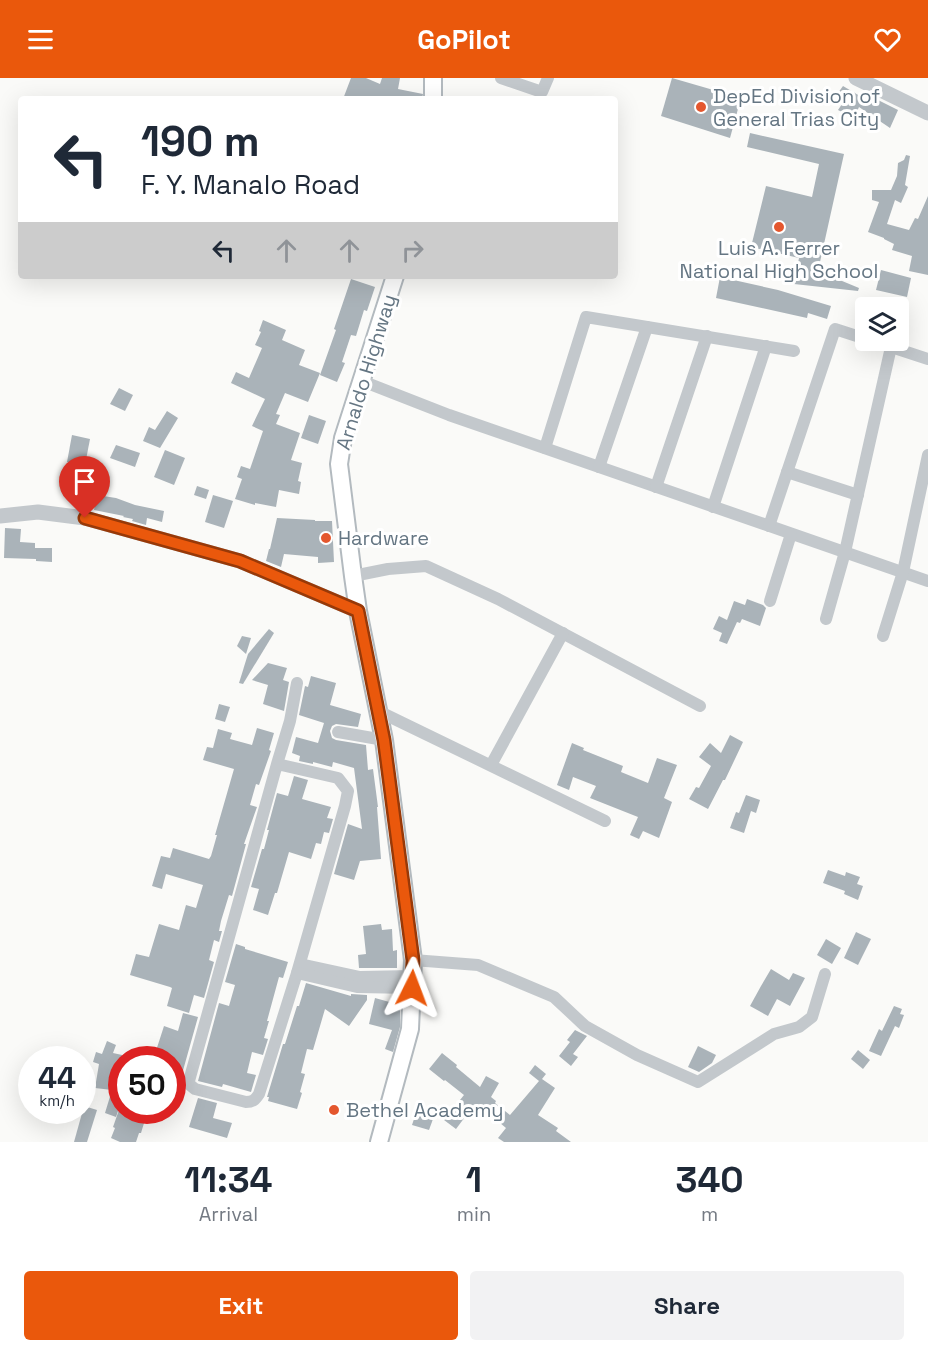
<!DOCTYPE html>
<style>
:root{--surface:#fff;--page:#f2f2f3;--text:#1f2937;--muted:#747a83;--accent:#ea580c}
body{margin:0;font-family:"Space Grotesk",sans-serif;background:var(--page);color:var(--text);height:100vh;display:flex;flex-direction:column;font-size:22px;white-space:nowrap}
*{box-sizing:border-box;margin:0}
p{font-size:20px;color:var(--muted)}
.icon{flex:none;width:33px;height:33px;fill:none;stroke:currentColor;stroke-width:2;stroke-linecap:round;stroke-linejoin:round}
.map{position:relative;height:1064px;overflow:hidden}
.drawer{display:flex;flex-direction:column;background:var(--surface);flex:1}
.drawer>*{flex:none}
.top-card{position:absolute;left:18px;top:18px;width:600px;height:183px;border-radius:6px;box-shadow:0 6px 24px #0002;background:#fff;color:var(--text);overflow:hidden}
.buttons{position:absolute;left:855px;top:219px;display:grid;gap:12px}
.buttons a{display:grid;place-items:center;width:54px;height:54px;border-radius:6px;background:var(--surface);box-shadow:0 6px 24px #0002;font-size:30px}
.speed{position:absolute;left:18px;top:968px;display:flex;gap:12px;font-size:30px;font-weight:700;text-align:center}
.speed>*{display:grid;place-content:center;width:78px;height:78px;border-radius:50%;background:var(--surface);box-shadow:0 6px 24px #0002;line-height:1}
.speed small{font-size:15px;font-weight:400}
.speed .limit{border:9px solid #d22;background:#fff;color:#111}
.pin{position:absolute;display:grid;place-items:center;width:51px;height:51px;color:#fff;margin:-62px -26px;border-radius:50% 50% 50% 0;rotate:-45deg;box-shadow:0 0 6px #0007}
.pin .icon{rotate:45deg}
.me{position:absolute;width:66px;margin:-33px;rotate:3deg;stroke-linejoin:round;filter:drop-shadow(0 0 4px #0008)}
.turn{display:flex;align-items:center;gap:21px;height:126px;padding:0 24px;font-size:27px}
.turn .icon{width:78px;height:78px;stroke-width:2.5}
.turn b{display:block;font-size:42px;line-height:51px}
.lanes{display:flex;align-items:center;height:57px;padding:0 24px;background:#0003;justify-content:center;gap:30px;direction:ltr}
.lanes .off{opacity:.35}
.eta{display:flex;justify-content:space-evenly;align-items:center;height:102px;text-align:center}
.eta b{font-size:36px;font-weight:700;line-height:42px}
.action{display:flex;gap:12px;margin-top:auto;padding:12px 24px}
.action a{flex:1;height:69px;border-radius:6px;background:var(--accent);color:#fff;font-size:24px;font-weight:700;line-height:69px;text-align:center}
.action a+a{background:var(--page);color:var(--text)}
header{display:flex;justify-content:space-between;align-items:center;height:78px;padding:0 24px;background:var(--accent);color:#fff;font-size:27px;font-weight:700}
.map>svg:first-child{display:block}
.building{fill:#aab3b9}
.lines{fill:none;stroke-linecap:round;stroke-linejoin:round}
.secondary-casing{stroke:#b3babf;stroke-width:20}
.minor{stroke:#c3c8cc;stroke-width:12}
.tertiary{stroke:#c3c8cc;stroke-width:15}
.secondary{stroke:#fff;stroke-width:16}
.route-casing{stroke:#983908;stroke-width:15}
.route{stroke:#ea580c;stroke-width:10}
.poi-dot{fill:#e4572e;stroke:#fff;stroke-width:2}
.labels{text-anchor:middle;dominant-baseline:central;stroke-width:6;stroke-linejoin:round;paint-order:stroke}
.poi-label{font-size:20px;fill:#657683;stroke:#fff;text-anchor:start}
.street-label{font-size:20px;fill:#657683;stroke:#fff}
</style>
<header><svg class="icon" aria-label="menu" viewBox="0 0 24 24"><path d="M4 6h16M4 12h16M4 18h16"/></svg>GoPilot<svg class="icon" aria-label="heart" viewBox="0 0 24 24"><path d="M12 20l-8-8c-3-5 5-10 8-4 3-6 11-1 8 4z"/></svg></header>
<div class="map">
<svg width="928" height="1064" viewBox="0 0 928 1064">
<rect width="100%" height="100%" fill="#fafaf8"/>
<g class="building">
<polygon points="351,0 366,0 380,6 382,0 400,0 398,11 423,16 422,21 343,21"/>
<polygon points="672,0 741,20 730,60 661,38"/>
<polygon points="843,8 875,27 878,22 898,32 890,50 859,29 854,40 838,32 846,20 838,15"/>
<polygon points="750,55 844,76 818,193 859,210 858,213 794,206 799,180 751,169 766,108 812,119 819,86 747,69"/>
<polygon points="906,77 910,78 905,107 908,109 901,125 895,122 887,146 909,152 915,140 918,141 928,118 928,197 909,193 912,178 892,172 894,166 884,161 884,160 868,154 879,124 872,122 872,112 891,112 897,98 898,85 904,82"/>
<polygon points="881,192 911,200 907,219 876,212"/>
<polygon points="720,199 778,212 831,228 827,241 808,235 807,240 716,220"/>
<polygon points="351,201 375,209 367,233 364,232 356,258 351,257 342,284 345,285 337,304 320,297 336,252 334,251"/>
<polygon points="263,242 286,252 282,262 305,272 299,287 320,295 308,324 285,315 276,336 280,337 276,346 300,355 291,382 302,385 298,403 301,404 299,416 279,412 276,429 255,425 255,427 235,421 242,401 237,399 241,388 250,391 263,353 252,348 265,321 231,305 236,294 249,300 262,270 255,267 261,254 259,253"/>
<polygon points="119,310 133,317 125,333 110,326"/>
<polygon points="167,333 178,340 160,370 143,363 149,349 155,352"/>
<polygon points="309,337 326,343 318,366 301,360"/>
<polygon points="72,357 90,361 85,387 67,384"/>
<polygon points="116,367 140,375 135,389 110,380"/>
<polygon points="165,372 185,380 174,407 154,399"/>
<polygon points="197,408 209,412 206,421 194,417"/>
<polygon points="97,417 116,420 135,427 164,433 162,444 147,440 146,447 132,443 133,441 123,439 124,438 94,432"/>
<polygon points="213,417 233,423 224,450 205,444"/>
<polygon points="277,440 315,442 315,443 332,443 334,484 318,485 318,479 284,476 281,489 266,483 269,471 270,471"/>
<polygon points="5,450 21,451 20,464 35,465 35,470 52,470 52,484 36,483 36,481 4,480"/>
<polygon points="747,521 763,527 766,530 760,548 742,541 740,545 737,544 727,566 719,563 722,555 713,551 719,538 727,542 734,523 745,527"/>
<polygon points="269,551 274,555 243,606 239,605 248,576"/>
<polygon points="242,558 251,560 246,576 237,568"/>
<polygon points="268,585 287,590 283,602 289,604 284,633 263,626 268,607 252,602"/>
<polygon points="311,598 336,605 330,627 361,636 358,649 336,646 332,648 330,653 332,660 336,662 366,667 368,692 373,691 378,729 377,729 381,781 360,783 354,802 334,796 348,746 362,751 354,690 333,684 332,689 313,684 313,686 299,683 300,678 292,675 296,659 318,665 324,645 299,637 305,608 308,609"/>
<polygon points="219,626 230,629 225,644 215,641"/>
<polygon points="257,650 274,655 269,672 271,673 259,707 256,706 250,727 257,729 244,766 246,766 232,818 229,817 221,843 219,853 222,853 219,864 214,862 209,882 214,884 204,920 194,917 189,935 167,928 172,910 170,909 130,897 136,876 149,879 159,846 179,852 186,827 196,830 203,807 166,796 162,811 152,808 161,778 170,780 173,770 209,781 211,778 217,757 215,757 234,691 203,682 207,669 213,670 218,651 232,655 230,661 252,667"/>
<polygon points="730,657 743,664 725,702 723,702 708,731 689,721 696,709 699,710 711,688 699,679 710,665 721,675"/>
<polygon points="572,665 584,670 583,672 623,688 621,694 648,705 657,680 677,687 664,720 672,724 659,760 643,753 639,761 630,757 638,739 590,720 596,708 573,699 569,712 557,707"/>
<polygon points="294,698 308,702 302,721 331,729 327,740 333,741 329,755 324,754 321,766 316,765 311,781 289,774 277,815 275,815 268,837 253,832 259,811 251,809 262,771 264,771 269,752 267,752 277,715 288,718"/>
<polygon points="746,717 760,722 756,735 751,733 744,755 730,750 736,734 739,735"/>
<polygon points="828,792 845,798 846,794 860,799 857,806 863,808 858,822 844,816 845,813 823,805"/>
<polygon points="381,846 382,852 392,851 393,873 397,872 397,890 359,890 358,877 366,876 363,848"/>
<polygon points="856,854 871,861 858,887 844,880"/>
<polygon points="826,861 841,870 832,886 817,877"/>
<polygon points="236,866 245,869 245,871 288,884 283,900 279,899 267,943 269,943 264,960 268,961 263,977 252,974 247,995 256,997 251,1014 223,1006 222,1009 198,1003 219,925 229,928 235,907 225,904"/>
<polygon points="771,891 789,902 793,895 805,900 790,928 777,921 768,938 750,928 761,908"/>
<polygon points="306,905 351,918 351,916 367,917 367,922 349,948 325,931 313,972 307,971 301,995 305,996 300,1014 302,1015 297,1031 268,1023 269,1019 267,1019 283,966 285,966 297,928 299,928"/>
<polygon points="375,920 393,925 392,930 400,932 400,949 393,974 385,971 392,952 369,946"/>
<polygon points="894,928 902,931 900,936 904,937 899,950 895,948 881,978 869,973 879,951 882,953"/>
<polygon points="183,935 198,939 175,1021 172,1021 172,981 161,981 154,979 164,948 178,953"/>
<polygon points="575,952 587,958 573,976 578,979 571,988 559,978 570,964 567,962"/>
<polygon points="107,963 116,967 113,975 122,977 122,1021 116,1039 105,1035 112,1012 95,1010 99,986 93,984 96,974 102,976"/>
<polygon points="698,968 716,977 712,985 699,994 688,989"/>
<polygon points="858,972 870,982 863,991 851,981"/>
<polygon points="442,975 457,987 456,989 480,1009 486,998 499,1005 491,1019 496,1023 495,1025 510,1037 539,1003 529,995 535,987 546,996 542,1001 555,1010 538,1037 558,1050 556,1053 571,1064 504,1064 498,1060 506,1050 493,1039 474,1027 456,1051 444,1042 464,1017 445,1002 444,1003 429,991"/>
<polygon points="198,1020 217,1025 213,1040 232,1045 227,1060 189,1049"/>
<polygon points="84,1028 97,1032 87,1064 74,1064"/>
<polygon points="119,1032 148,1032 141,1055 139,1055 136,1064 120,1064 111,1060 115,1050 113,1049"/>
<polygon points="416,1035 433,1041 429,1052 412,1047"/>
</g>
<g class="lines">
<defs>
<g id="secondary">
<polyline points="433,21 433,0"/>
<polyline points="379,1064 410,951 413,882 384,662 358,533 353,498 339,386 343,360 395,198"/>
</g>
</defs>
<use href="#secondary" class="secondary-casing"/>
<g class="minor">
<polyline points="501,0 542,14 548,0"/>
<polyline points="870,262 928,281"/>
<polyline points="362,303 449,337 928,503"/>
<polyline points="545,370 586,239 794,273"/>
<polyline points="599,389 647,249"/>
<polyline points="787,394 858,417"/>
<polyline points="656,409 707,258"/>
<polyline points="713,429 766,268"/>
<polyline points="769,448 835,251 866,261"/>
<polyline points="353,498 388,491 426,488 498,521 700,628"/>
<polyline points="770,523 791,456"/>
<polyline points="826,541 845,474 891,269"/>
<polyline points="883,558 903,494 928,377"/>
<polyline points="378,633 605,743"/>
<polyline points="338,654 384,662"/>
<path d="M277 686 338 700 348 713 345 728 297 895 259 1016C255 1022 253 1024 246 1024L195 1011 190 1007 189 1003 277 686 290 643 297 605"/>
<polyline points="491,687 563,555"/>
<polyline points="413,882 478,887 554,919 585,948 637,977 698,1004 774,956 799,949 812,939 825,896"/>
<polyline points="300,886 360,899 412,898"/>
<polyline points="297,895 357,909 412,910"/>
</g>
<g class="tertiary">
<polyline points="856,0 928,35"/>
<polyline points="0,438 38,434 85,440 240,483 358,533"/>
</g>
<use href="#secondary" class="secondary"/>
</g>
<g class="lines">
<defs>
<polyline id="route" points="85,440 240,483 358,533 384,662 413,882 412,910"/>
</defs>
<use href="#route" class="route-casing"/>
<use href="#route" class="route"/>
</g>
<g class="poi-dot">
<circle cx="701" cy="29" r="6"/>
<circle cx="779" cy="149" r="6"/>
<circle cx="326" cy="460" r="6"/>
<circle cx="334" cy="1032" r="6"/>
</g>
<g class="labels">
<g class="poi-label">
<text x="713" y="18">DepEd Division of<tspan x="713" dy="23">General Trias City</tspan></text>
<text x="779" y="170" text-anchor="middle">Luis A. Ferrer<tspan x="779" dy="23">National High School</tspan></text>
<text x="338" y="460">Hardware</text>
<text x="346" y="1032">Bethel Academy</text>
</g>
<g class="street-label">
<text transform="translate(366 294) rotate(-73)">Arnaldo Highway</text>
</g>
</g>
</svg>
<div class="buttons">
<a><svg class="icon" aria-label="layers" viewBox="0 0 24 24"><path d="M12 4l9 5-9 5-9-5zM3 14l9 5 9-5"/></svg></a>
</div>
<div class="speed"><div>44<small>km/h</small></div><div class="limit">50</div></div>
<div class="pin" style="left:85px;top:440px;background:#d93025"><svg class="icon" aria-label="arrive" viewBox="0 0 24 24"><path d="M6 21V4h12l-3 4 3 4H6"/></svg></div>
<svg class="me" style="left:412px;top:910px" viewBox="-20 -20 40 40"><path d="M0-17L14 15 0 8-14 15z" fill="#ea580c" stroke="#fff" stroke-width="4"/></svg>
<div class="top-card">
<div class="turn"><svg class="icon" aria-label="left" viewBox="0 0 24 24"><path d="M17 20v-9H6M10 6l-5 5 5 5"/></svg><div><b>190 m</b>F. Y. Manalo Road</div></div>
<div class="lanes"><svg class="icon" aria-label="left" viewBox="0 0 24 24"><path d="M17 20v-9H6M10 6l-5 5 5 5"/></svg><svg class="icon off" aria-label="ahead" viewBox="0 0 24 24"><path d="M12 20V5M6 11l6-6 6 6"/></svg><svg class="icon off" aria-label="ahead" viewBox="0 0 24 24"><path d="M12 20V5M6 11l6-6 6 6"/></svg><svg class="icon off" aria-label="right" viewBox="0 0 24 24"><path d="M7 20v-9h11M14 6l5 5-5 5"/></svg></div>
</div>
</div>
<section class="drawer">
<div class="eta">
<div><b>11:34</b><p>Arrival</p></div>
<div><b>1</b><p>min</p></div>
<div><b>340</b><p>m</p></div>
</div>
<div class="action"><a>Exit</a><a>Share</a></div>
</section>
